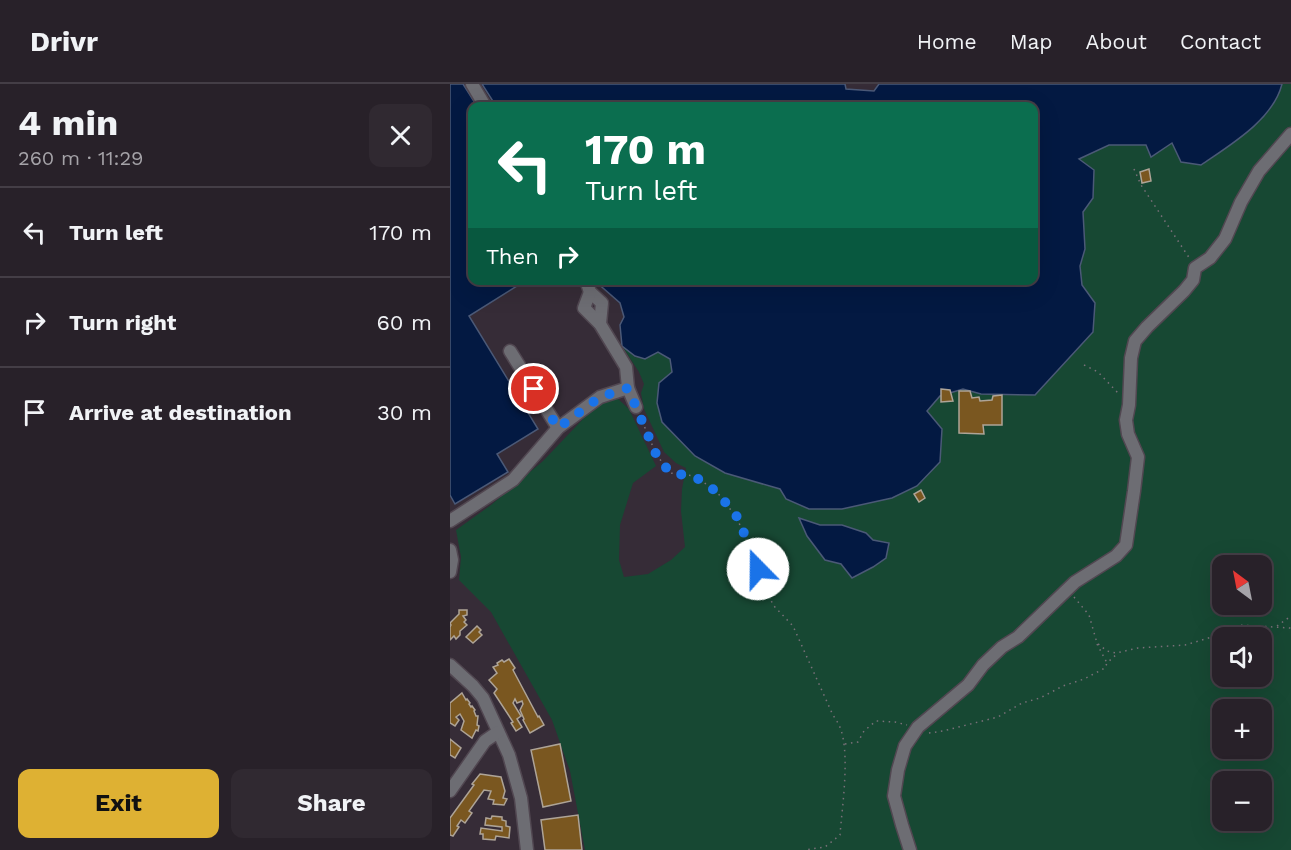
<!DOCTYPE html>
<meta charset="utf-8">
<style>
:root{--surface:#282129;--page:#302931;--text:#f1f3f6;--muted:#a5a3a8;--line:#443e46;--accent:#deb133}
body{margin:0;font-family:"Work Sans",sans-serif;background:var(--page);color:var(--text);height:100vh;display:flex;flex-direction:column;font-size:22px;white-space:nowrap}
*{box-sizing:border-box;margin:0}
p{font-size:20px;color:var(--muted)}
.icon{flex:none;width:33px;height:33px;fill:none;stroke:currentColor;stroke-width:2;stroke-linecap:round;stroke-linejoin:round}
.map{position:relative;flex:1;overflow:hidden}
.side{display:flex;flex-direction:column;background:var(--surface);width:450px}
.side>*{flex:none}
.guide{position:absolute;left:18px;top:18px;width:570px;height:183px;border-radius:12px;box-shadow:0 6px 24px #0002,0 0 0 2px var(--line);background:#0b6e4f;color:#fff;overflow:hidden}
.needle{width:39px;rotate:328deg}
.controls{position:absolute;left:762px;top:471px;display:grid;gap:12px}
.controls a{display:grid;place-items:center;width:60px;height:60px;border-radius:12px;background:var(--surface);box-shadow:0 6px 24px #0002,0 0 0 2px var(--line);font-size:30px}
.pin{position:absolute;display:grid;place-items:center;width:51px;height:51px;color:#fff;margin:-26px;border:3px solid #fff;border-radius:50%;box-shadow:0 2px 6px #0007}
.me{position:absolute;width:66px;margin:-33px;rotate:338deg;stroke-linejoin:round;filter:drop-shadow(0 0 4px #0008)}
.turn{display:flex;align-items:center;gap:21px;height:126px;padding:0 18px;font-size:27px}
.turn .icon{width:78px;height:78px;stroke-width:2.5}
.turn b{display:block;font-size:42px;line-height:51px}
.then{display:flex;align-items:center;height:57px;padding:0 18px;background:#0003;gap:12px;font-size:22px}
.round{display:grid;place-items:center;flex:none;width:63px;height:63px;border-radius:12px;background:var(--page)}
.head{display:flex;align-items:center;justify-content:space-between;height:102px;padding:0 18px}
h1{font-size:36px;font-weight:700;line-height:45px}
.action{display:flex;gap:12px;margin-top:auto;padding:12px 18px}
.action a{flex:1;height:69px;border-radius:12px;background:var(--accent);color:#111;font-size:24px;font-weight:700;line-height:69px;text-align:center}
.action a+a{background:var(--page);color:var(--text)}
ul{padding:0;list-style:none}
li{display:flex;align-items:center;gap:18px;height:90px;padding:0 18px;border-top:2px solid var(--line)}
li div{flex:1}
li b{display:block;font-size:22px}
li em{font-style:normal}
header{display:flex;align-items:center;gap:36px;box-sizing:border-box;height:84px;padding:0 30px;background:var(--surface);border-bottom:2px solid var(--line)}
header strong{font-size:28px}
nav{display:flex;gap:33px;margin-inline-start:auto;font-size:21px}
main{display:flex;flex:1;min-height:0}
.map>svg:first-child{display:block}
.green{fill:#174833;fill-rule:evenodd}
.water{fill:#031942;stroke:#4b5977;stroke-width:1.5}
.building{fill:#7a5720;stroke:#aea497;stroke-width:1.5}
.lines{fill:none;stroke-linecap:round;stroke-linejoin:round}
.minor-casing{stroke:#514751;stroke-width:15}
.path{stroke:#797079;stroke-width:1.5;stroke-dasharray:1.5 4.5;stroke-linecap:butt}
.minor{stroke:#6d6d73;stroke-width:12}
.route{stroke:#1a73e8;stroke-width:10;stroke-dasharray:0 18}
</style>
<header>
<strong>Drivr</strong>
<nav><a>Home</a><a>Map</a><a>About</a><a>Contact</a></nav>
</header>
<main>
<section class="side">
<div class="head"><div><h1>4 min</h1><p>260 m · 11:29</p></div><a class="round"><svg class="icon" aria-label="close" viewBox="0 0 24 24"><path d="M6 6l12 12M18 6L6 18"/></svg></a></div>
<ul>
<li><svg class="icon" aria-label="left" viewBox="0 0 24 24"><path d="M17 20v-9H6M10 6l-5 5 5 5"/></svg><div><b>Turn left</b></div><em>170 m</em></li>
<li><svg class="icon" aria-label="right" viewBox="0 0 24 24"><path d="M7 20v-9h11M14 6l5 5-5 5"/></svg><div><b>Turn right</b></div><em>60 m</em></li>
<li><svg class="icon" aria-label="arrive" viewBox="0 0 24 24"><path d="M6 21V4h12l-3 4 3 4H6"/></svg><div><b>Arrive at destination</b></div><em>30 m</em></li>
</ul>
<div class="action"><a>Exit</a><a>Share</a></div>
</section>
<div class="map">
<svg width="841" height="766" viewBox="0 0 841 766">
<rect width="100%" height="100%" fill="#362c37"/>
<path class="green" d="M832 0H841V766H135L120 687 102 636 41 528 9 496 11 473 6 446 41 421 93 377 134 334 155 316 167 314 179 325 206 382 183 399 170 441 169 476 174 493 198 490 221 476 235 463 231 427 232 405 236 384 226 379 214 368 194 325 191 309 194 300 189 288 172 262 185 273 195 275 208 268 220 275 222 288 275 389 330 405 336 415 359 425H392L442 414 477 327 490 312 513 305 531 310 585 311 643 248 645 219 632 201 630 182 635 165 633 128 643 114 628 75 659 61 696 60 700 72 722 59 751 81C780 61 823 36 832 0ZM772 482H812V520H772ZM772 554H812V592H772ZM772 626H812V664H772ZM772 698H812V736H772Z"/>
<g class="water">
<polygon points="0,0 13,0 27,22 22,22 22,196 75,197 19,232 88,345 47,370 58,388 5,420 0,411"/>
<path d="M32 0H395L396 5 424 7 429 0H832C823 36 780 61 751 81L731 78 722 59 701 73 696 61H659L629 75 644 86 643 114 633 128 635 165 630 182 632 201 645 219 643 248 585 311 531 310 513 305 490 312 477 327 492 345 490 378 467 402 442 414 392 425H359L336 415 330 405 275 389 245 372 212 338 207 319 209 299 222 288 220 275 208 268 195 275 185 272 172 262 170 241 174 233 170 219 145 197 584 196V22H46Z"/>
<polygon points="349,434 370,441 392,441 416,449 423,456 439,459 436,474 423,483 402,494 391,480 375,476 357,452"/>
</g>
<g class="building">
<polygon points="699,85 701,97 692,99 690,88"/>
<polygon points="491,305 500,306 503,317 491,318"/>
<polygon points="509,307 520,307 522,314 529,313 530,317 542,316 543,312 552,311 552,341 533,341 534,350 509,349"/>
<polygon points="471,406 475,414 469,418 464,410"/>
<polygon points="9,526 17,526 17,531 13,532 16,536 14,538 17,541 10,547 10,551 6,555 4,552 0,556 0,543 1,541 0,539 9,530"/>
<polygon points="27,542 31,546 29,548 32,551 23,559 16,553"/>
<polygon points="59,575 65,584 63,586 88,633 89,632 94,641 80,649 73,636 74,635 70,626 73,620 72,617 67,619 65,615 63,619 71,632 67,635 72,643 66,647 61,639 63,638 44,609 47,605 39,596 47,589 43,583 48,581 47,579 52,576 54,578"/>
<polygon points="12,609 16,616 17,615 20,619 19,620 21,623 22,622 25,626 24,627 26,632 28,632 27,641 29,642 28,647 26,646 22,654 11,646 14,637 10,630 6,633 9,636 5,642 0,639 0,619"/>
<polygon points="0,655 11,664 5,674 0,671"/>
<polygon points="110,660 121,717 93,723 81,666"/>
<polygon points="30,690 51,693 55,707 53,714 57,715 54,721 43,720 44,716 38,715 41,707 34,706 19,727 22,729 15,739 11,736 7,742 9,743 3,752 0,751 0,734 24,701 22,700"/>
<polygon points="128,731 132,766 95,766 91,736"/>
<polygon points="42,732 52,733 52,736 56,737 56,742 60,743 59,754 46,752 45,756 33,755 33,750 30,750 31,744 52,747 52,743 35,741 36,734 41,735"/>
</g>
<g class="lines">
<defs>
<g id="minor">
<polyline points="22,0 35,22"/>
<polyline points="136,196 140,208 152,219 150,240"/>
<polyline points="140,208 134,224 150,240 176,283 178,304"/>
<polyline points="60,267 108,344"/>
<polyline points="0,437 63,396 108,344 150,313 178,304 186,323"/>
<polyline points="0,466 2,476 0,488"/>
<polyline points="0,581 23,602 33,614 59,671 71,714 77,766"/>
<polyline points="0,707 35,657 48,648"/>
<polyline points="460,766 452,741 444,712 448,686 455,662 468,643 518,601 533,581 552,563 568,553 625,498 666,472 676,461 684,407 688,373 678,350 676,336 679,321 681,274 685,257 697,243 734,207 743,196 745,184 760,174 775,155 791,118 809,87 841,50"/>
</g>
</defs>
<use href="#minor" class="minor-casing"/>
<g class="path">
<polyline points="684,85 691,101 740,175"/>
<polyline points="634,281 648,288 668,309"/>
<path d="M190 332 206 370 220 389 245 392 267 408 287 434 323 521 343 542 382 629C384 633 387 637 389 641 401 666 392 723 390 751L375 763 354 766"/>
<polyline points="624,513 639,531 647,559 657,567 666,569 688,564 735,561 762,553 788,541 841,544"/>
<polyline points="827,542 841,532"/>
<polyline points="647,560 657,579"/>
<polyline points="479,649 493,647 548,633 572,619 590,614 613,602 634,595 655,584 657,579 668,569"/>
<polyline points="395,660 408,658 414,647 426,637 445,638 457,641"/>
</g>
<use href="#minor" class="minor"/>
</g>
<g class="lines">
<polyline class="route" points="84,305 108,344 150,313 178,304 206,370 220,389 244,392 267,408 288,434 308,485"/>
</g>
</svg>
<div class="controls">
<a><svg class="needle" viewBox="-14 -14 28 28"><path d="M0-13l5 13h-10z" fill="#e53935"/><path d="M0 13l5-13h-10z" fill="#a5a3a8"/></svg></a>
<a><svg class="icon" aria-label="sound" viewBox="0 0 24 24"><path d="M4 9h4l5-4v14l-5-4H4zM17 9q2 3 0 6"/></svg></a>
<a>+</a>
<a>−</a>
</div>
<div class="pin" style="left:84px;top:305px;background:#d93025"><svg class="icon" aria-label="arrive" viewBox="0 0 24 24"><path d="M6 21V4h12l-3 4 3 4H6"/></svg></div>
<svg class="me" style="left:308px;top:485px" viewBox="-20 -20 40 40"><circle r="19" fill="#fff"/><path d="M0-13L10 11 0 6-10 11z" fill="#1a73e8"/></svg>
<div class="guide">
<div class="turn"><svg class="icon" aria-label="left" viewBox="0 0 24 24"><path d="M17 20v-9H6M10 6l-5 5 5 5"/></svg><div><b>170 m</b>Turn left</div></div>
<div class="then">Then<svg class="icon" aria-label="right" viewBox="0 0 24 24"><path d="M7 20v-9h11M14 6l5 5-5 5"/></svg></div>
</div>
</div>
</main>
